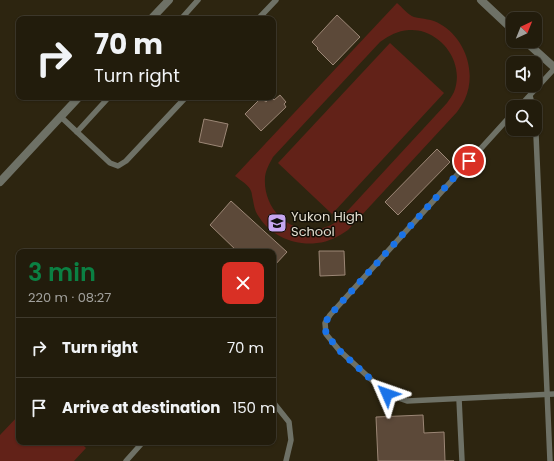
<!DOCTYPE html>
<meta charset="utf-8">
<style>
:root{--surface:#221c0c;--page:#2a2515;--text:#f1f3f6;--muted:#a2a19d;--line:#3f3a2d;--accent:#0b8043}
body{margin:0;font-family:Poppins,sans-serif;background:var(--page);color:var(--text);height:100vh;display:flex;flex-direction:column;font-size:15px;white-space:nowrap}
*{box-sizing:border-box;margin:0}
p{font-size:13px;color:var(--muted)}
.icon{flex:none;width:22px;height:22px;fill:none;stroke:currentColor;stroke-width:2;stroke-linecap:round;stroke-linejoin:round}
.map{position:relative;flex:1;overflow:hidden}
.panel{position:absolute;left:16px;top:249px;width:260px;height:196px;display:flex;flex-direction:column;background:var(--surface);border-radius:8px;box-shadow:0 1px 3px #0004,0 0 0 1px var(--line)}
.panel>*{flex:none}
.banner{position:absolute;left:16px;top:16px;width:260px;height:84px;border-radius:8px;box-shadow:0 1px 3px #0004,0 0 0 1px var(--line);background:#221c0c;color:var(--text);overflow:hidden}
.needle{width:26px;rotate:43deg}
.controls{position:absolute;left:506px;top:12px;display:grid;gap:8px}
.controls a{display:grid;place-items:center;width:36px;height:36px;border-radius:8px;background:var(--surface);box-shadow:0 1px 3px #0004,0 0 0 1px var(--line);font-size:20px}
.pin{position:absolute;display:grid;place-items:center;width:34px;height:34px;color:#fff;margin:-17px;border:2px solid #fff;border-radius:50%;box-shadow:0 1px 4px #0007}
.me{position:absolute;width:44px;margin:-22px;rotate:313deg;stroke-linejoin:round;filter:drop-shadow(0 0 3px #0008)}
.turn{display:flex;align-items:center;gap:14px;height:84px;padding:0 12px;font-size:18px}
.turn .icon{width:52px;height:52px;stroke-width:2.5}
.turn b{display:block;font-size:28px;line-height:34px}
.round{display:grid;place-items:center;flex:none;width:42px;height:42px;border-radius:8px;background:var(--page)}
.head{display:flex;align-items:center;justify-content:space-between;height:68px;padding:0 12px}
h1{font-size:24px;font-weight:600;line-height:30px;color:var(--accent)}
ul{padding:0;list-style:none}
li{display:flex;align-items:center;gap:12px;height:60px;padding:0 12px;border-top:1px solid var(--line)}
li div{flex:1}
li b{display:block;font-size:15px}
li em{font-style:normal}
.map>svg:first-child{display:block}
.green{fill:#622218;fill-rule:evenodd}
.building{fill:#5c4939;stroke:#9c8776}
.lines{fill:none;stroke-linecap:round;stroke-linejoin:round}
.lane{stroke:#6e7166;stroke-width:5.5}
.street{stroke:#6e7166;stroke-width:8}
.route{stroke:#1a73e8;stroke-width:7;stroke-dasharray:0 12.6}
.labels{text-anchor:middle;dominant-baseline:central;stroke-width:3;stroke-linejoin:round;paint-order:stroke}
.poi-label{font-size:13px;fill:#e3ded1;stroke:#120f06;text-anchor:start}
</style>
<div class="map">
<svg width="554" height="461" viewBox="0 0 554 461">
<rect width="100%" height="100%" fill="#2d2510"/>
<g class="green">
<path d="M397 3C402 7 408 15 414 17 423 19 432 19 440 24 465 38 477 72 465 99 463 103 460 108 457 112L348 230C339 236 329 242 317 243 295 246 271 236 259 217 255 212 254 206 253 200 252 197 252 193 251 191 249 185 240 180 235 176ZM409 30C413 30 417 30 421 31 447 38 464 67 454 92 452 96 449 100 447 103L340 219C307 246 262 218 265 177 266 169 270 163 273 157L380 42C390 35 397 31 409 30Z"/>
<polygon points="390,43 444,93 332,214 278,163"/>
<polygon points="19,415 19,442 80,442 86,448 74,461 0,461 0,435"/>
</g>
<g class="building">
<polygon points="337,15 360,37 333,65 317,49 318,48 312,42"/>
<polygon points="280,95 286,102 284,104 286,107 261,131 245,114 261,98 266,102 271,97 274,100"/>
<polygon points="204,119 228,124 222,147 199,142"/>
<polygon points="437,149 450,162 398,215 385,202"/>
<polygon points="231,201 287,252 273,267 273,252 238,252 210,225"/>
<polygon points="319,251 344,251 345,275 320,276"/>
<polygon points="423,415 424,433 444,432 445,461 454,461 378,461 376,417"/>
</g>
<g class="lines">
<g class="lane">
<polyline points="181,19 198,0"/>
<polyline points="258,19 276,0"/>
<polyline points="530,96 533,107"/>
<polyline points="519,107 554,69"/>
<polyline points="535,111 550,461"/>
<polyline points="513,113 330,315 325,323 326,334 339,350 387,394 407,401 554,394"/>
<polyline points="61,117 110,163 118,166 126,161 186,97"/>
<polyline points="77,132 109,97"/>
<polyline points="459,399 462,461"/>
<polyline points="273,402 289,422 291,440 286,461"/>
<polyline points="126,461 143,442"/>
</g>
<g class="street">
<polyline points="481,0 513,30"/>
<polyline points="151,19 169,0"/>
<polyline points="525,41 554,67"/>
<polyline points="0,182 79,97"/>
</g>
</g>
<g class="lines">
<polyline class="route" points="387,394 339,350 326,334 325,323 330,315 469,161"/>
</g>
<defs>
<symbol id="school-square" viewBox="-11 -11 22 22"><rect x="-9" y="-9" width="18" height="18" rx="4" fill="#c6a6f0" stroke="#120f06"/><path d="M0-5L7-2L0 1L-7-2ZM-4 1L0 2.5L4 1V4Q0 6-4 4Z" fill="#111"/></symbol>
</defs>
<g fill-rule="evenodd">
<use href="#school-square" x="266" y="212" width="22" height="22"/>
</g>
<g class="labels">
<g class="poi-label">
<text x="291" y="216">Yukon High<tspan x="291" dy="15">School</tspan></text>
</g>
</g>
</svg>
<div class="controls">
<a><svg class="needle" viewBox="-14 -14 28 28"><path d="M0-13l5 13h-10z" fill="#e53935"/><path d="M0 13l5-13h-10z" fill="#a2a19d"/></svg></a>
<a><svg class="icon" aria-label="sound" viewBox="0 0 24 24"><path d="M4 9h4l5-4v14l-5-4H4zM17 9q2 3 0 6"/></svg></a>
<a><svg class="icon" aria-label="search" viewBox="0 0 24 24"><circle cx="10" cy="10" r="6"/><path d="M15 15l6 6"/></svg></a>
</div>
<div class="pin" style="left:469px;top:161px;background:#d93025"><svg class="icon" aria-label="arrive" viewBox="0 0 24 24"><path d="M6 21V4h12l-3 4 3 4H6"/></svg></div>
<svg class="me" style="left:387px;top:394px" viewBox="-20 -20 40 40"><path d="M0-17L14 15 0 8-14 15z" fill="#1a73e8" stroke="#fff" stroke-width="4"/></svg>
<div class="banner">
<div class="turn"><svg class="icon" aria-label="right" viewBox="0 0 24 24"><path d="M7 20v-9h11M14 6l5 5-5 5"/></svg><div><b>70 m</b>Turn right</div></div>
</div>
<section class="panel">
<div class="head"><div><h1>3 min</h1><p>220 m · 08:27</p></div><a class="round" style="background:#d93025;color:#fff"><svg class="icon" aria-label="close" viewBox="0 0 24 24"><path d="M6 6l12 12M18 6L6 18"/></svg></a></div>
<ul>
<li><svg class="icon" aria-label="right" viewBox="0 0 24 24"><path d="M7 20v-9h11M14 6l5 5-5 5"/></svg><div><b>Turn right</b></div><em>70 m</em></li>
<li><svg class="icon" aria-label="arrive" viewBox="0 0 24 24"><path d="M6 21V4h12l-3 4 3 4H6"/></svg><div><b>Arrive at destination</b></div><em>150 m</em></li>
</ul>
</section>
</div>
